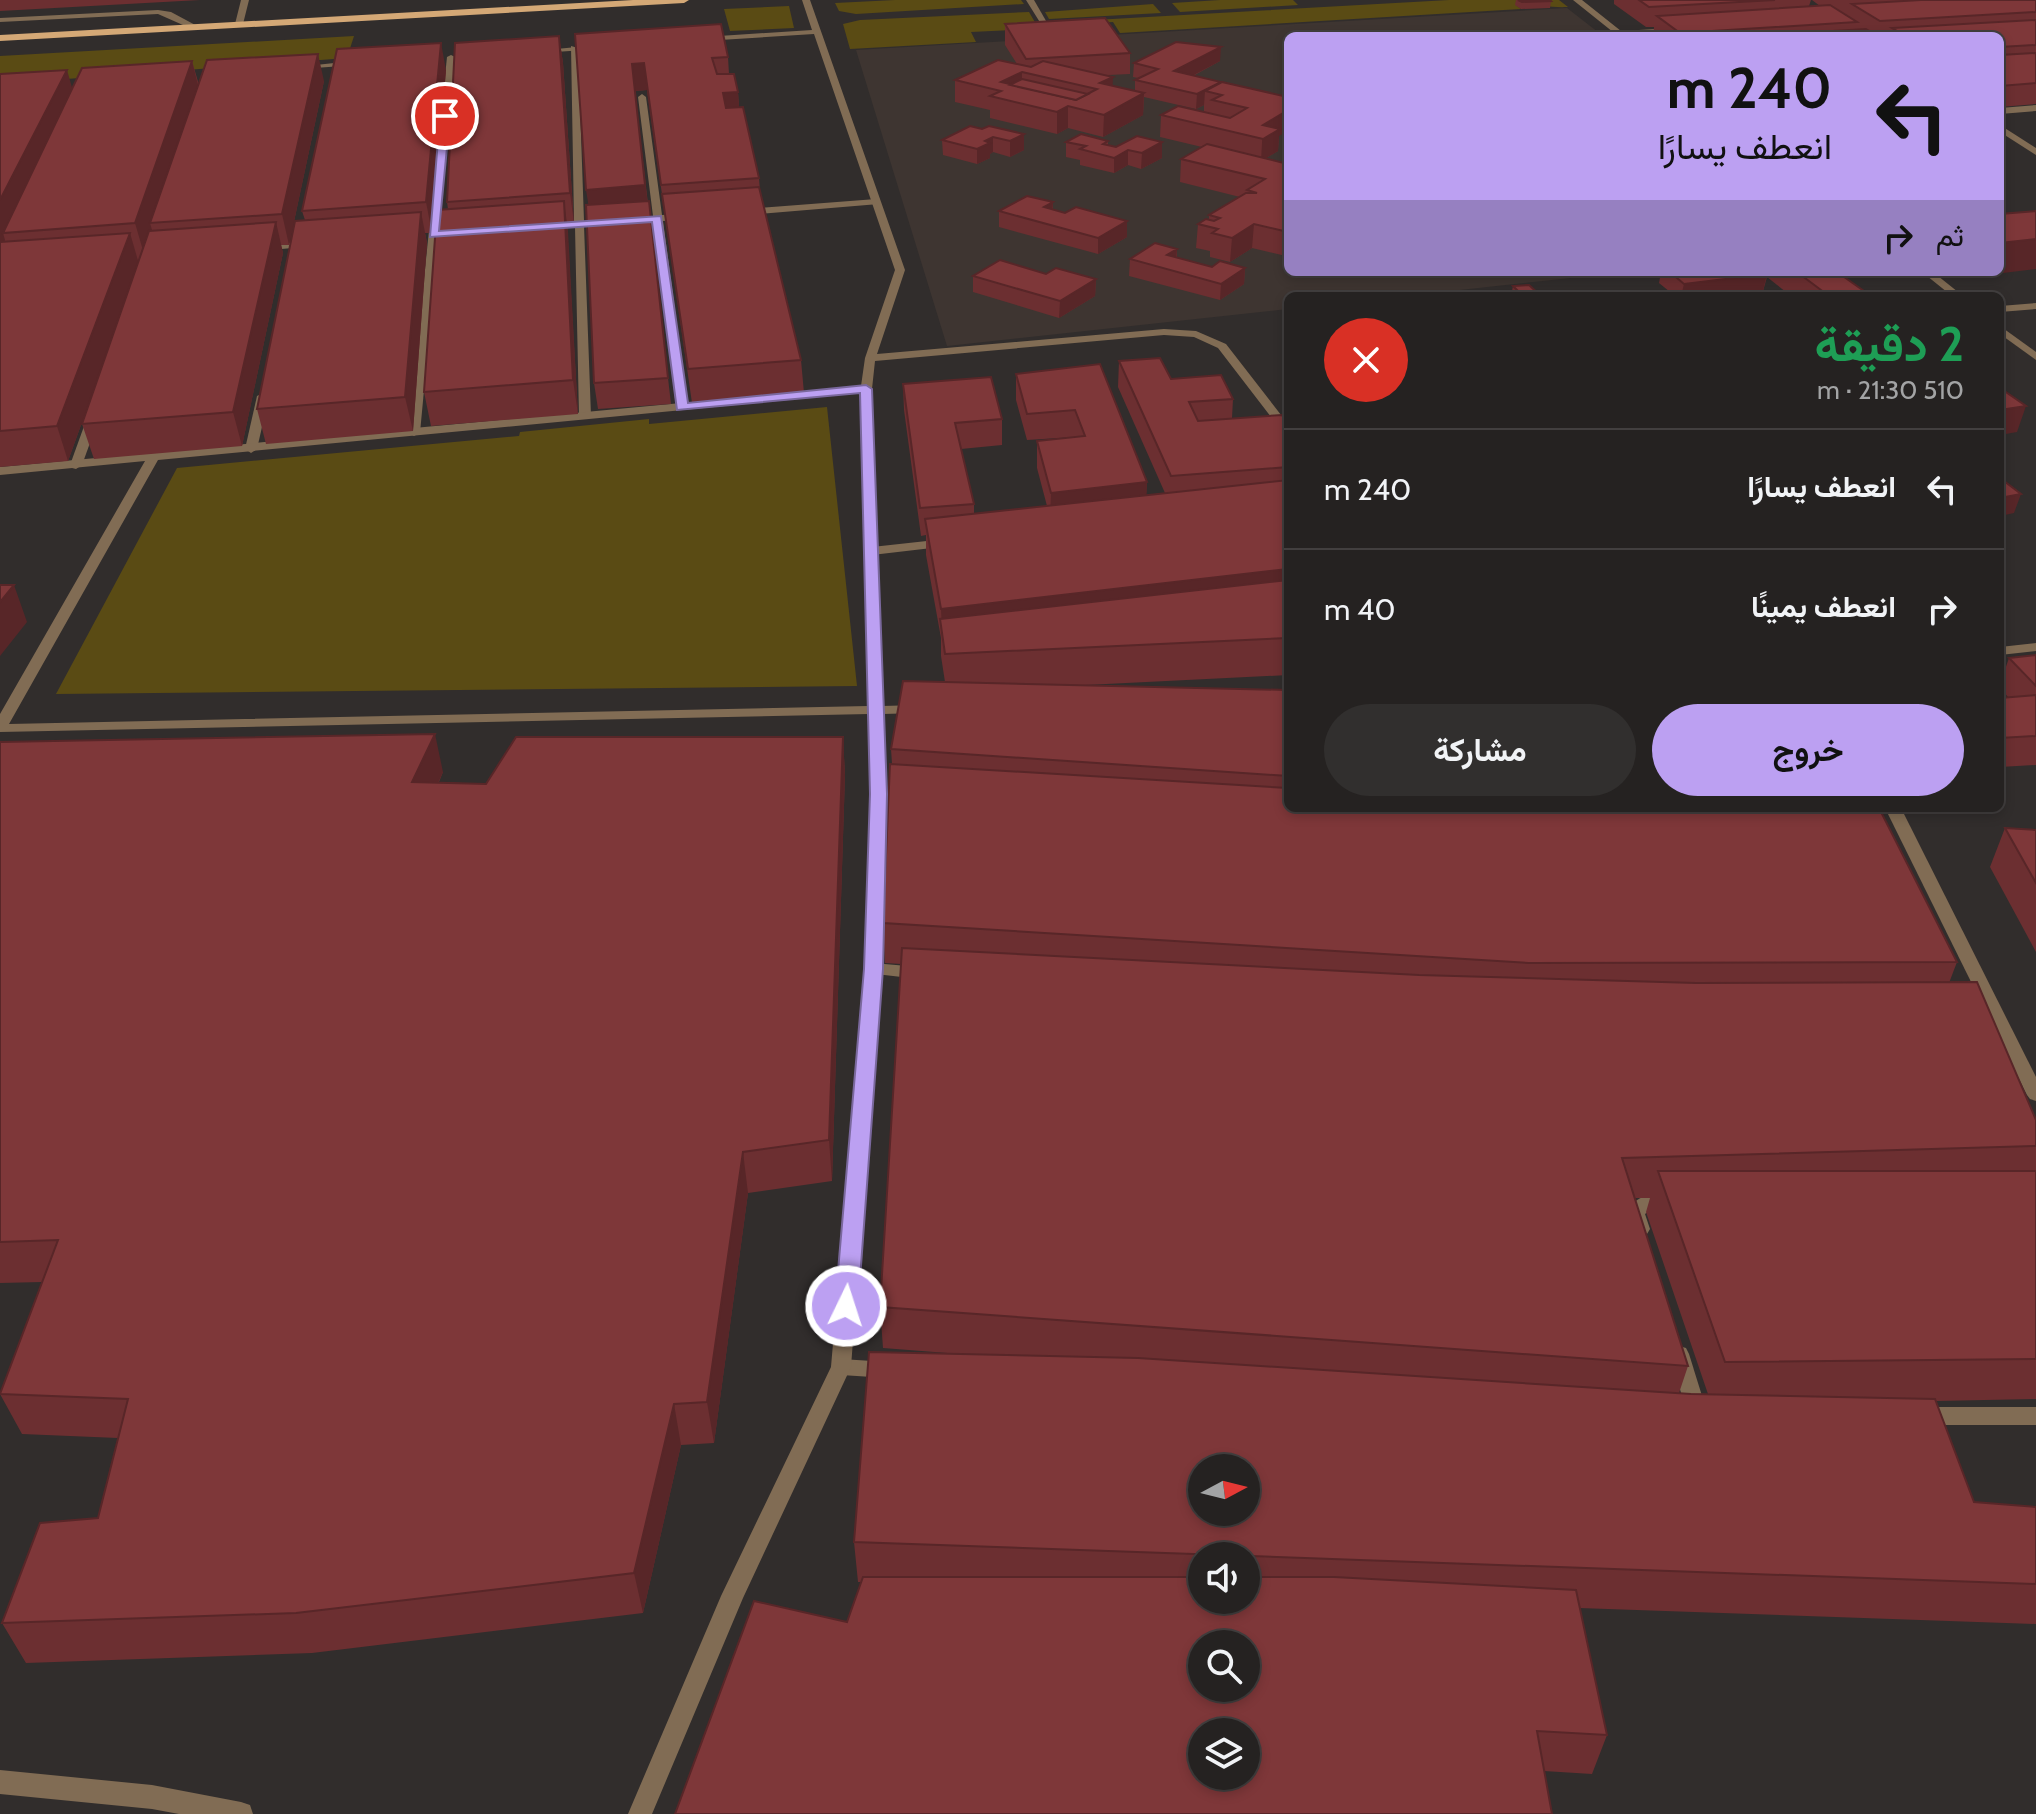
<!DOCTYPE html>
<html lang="ar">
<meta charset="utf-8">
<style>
:root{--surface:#252221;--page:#312f2e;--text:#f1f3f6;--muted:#a3a4a5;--line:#423f3f;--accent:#bca0f2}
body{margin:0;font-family:Cabin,Vazirmatn,sans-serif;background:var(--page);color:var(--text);direction:rtl;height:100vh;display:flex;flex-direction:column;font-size:30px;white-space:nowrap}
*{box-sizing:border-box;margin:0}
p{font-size:26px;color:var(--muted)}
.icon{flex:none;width:44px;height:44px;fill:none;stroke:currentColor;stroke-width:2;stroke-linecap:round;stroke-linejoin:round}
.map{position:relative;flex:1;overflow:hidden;direction:ltr}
.side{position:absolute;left:1284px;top:292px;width:720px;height:520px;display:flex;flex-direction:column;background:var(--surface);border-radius:12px;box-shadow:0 4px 12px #0003,0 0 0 2px var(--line);direction:rtl}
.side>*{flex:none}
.top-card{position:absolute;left:1284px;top:32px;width:720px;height:244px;border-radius:12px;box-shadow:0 4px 12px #0003,0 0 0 2px var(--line);direction:rtl;background:#bca0f2;color:#111;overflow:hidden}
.needle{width:52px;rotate:83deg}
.buttons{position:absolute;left:1188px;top:1454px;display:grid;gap:16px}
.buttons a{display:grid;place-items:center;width:72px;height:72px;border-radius:50%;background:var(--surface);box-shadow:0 4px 12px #0003,0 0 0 2px var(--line);font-size:40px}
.pin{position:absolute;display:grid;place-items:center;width:68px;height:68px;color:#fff;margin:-34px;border:4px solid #fff;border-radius:50%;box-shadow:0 2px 8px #0007}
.me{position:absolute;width:88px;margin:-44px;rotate:4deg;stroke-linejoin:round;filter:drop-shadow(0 0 6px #0008)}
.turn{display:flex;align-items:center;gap:28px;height:168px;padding:0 40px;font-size:36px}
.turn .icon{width:104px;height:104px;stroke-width:2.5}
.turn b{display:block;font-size:56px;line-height:68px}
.then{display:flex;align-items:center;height:76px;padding:0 40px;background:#0003;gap:16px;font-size:30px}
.round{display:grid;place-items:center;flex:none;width:84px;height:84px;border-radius:42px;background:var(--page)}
.summary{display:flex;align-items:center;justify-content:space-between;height:136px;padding:0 40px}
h1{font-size:48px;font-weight:700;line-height:60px;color:#1e9e55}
.button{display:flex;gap:16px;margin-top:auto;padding:16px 40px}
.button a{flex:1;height:92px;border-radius:48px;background:var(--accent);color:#111;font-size:32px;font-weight:700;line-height:92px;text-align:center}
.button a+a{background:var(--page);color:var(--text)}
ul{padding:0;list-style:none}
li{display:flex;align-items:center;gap:24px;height:120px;padding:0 40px;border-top:2px solid var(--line)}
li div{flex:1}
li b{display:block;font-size:30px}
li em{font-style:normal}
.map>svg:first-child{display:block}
.built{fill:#3e3531}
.green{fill:#5a4b14}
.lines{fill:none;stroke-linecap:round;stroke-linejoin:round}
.service{fill:#816c54;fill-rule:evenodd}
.minor{fill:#816c54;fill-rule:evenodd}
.primary{fill:#d4a876;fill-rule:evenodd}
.wall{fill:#6c2f31;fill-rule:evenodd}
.shaded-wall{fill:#582628}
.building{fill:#7e3739;stroke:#582628;stroke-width:2;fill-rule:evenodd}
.route{fill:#bca0f2;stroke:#7a689d;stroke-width:2}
</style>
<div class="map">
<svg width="2036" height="1814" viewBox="0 0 2036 1814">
<rect width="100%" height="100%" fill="#312d2c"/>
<polygon class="built" points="1567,8 1603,36 1288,36 1288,272 1626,272 1405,296 1288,296 1288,309 947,346 856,50"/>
<g class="green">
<polygon points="895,0 1021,0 1024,4 856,14 839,11 835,3"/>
<polygon points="1220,0 1293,0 1298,5 1180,12 1172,3"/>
<path d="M1449 0H1559L1568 7C1550 8 1535 4 1516 5L1521 9 1120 33 1113 22 1061 26 1059 22Z"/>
<polygon points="1153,4 1161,13 1049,19 1045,12"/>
<polygon points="789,6 794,28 730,31 724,9"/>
<polygon points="1029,12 1036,24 1031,29 971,32 976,42 850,49 843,24 860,20"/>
<polygon points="354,36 347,58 0,84 0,56"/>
<polygon points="827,407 857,686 56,694 177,468 519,436 520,432 649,419 649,424"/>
</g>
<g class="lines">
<g class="service">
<polygon points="1026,0 1034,0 1057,40 1051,40"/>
<polygon points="158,10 171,12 199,27 192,29 158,14 0,22 0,18"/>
<polygon points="571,46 578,48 584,221 607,219 612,222 607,225 584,226 591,416 585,419 579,416 575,227 546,229 541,226 546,223 574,221"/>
<polygon points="451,55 455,57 420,433 414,436 408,433 447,57"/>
<polygon points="642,94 646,97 662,215 687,213 692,216 687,219 663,221 688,407 682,410 676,407 653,221 630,223 625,220 630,217 653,216 638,97"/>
<polygon points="876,199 879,200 879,204 746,215 741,212 746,209"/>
<polygon points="312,241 315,242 315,246 259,251 254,248 259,245"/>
<polygon points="263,393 269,396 257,449 251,453 245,449 257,396"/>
<polygon points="93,415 99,418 82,465 76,469 72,468 70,465 87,418"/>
<polygon points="945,539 949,540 949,546 872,555 866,551 872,547"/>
<polygon points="873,963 919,967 927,973 919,979 867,973 865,969 867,965"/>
<path d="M1670 1192 1677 1194 1679 1199 1677 1204 1654 1207 1645 1214 1650 1229 1647 1234 1640 1236 1633 1234 1626 1212C1637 1195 1651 1193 1670 1192Z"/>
<polygon points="1679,1346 1686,1348 1689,1354 1707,1412 1704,1418 1697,1421 1690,1418 1687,1412 1669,1354 1672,1348"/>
<polygon points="841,1359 888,1362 895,1364 898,1370 895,1376 888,1378 841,1375 834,1373 831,1367 834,1361"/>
<polygon points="1922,1407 2036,1407 2036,1425 1922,1425 1915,1422 1912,1416 1915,1410"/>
</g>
<g class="minor">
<polygon points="241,0 249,0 243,24 239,26 235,24"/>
<path d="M802 0H810L905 270 877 354 1164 329 1196 331 1226 344 1288 424V435L1284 434 1218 348 1194 337 1164 335 875 361 872 389 882 706 919 705 926 709 919 713 883 714 885 794 881 969 851 1367 743 1598 652 1814H628L721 1596 831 1367 865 969 871 794 869 714 0 732V714L145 461 0 475V467L861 386 865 358 895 270 814 34 704 41 700 39 704 37 812 30ZM861 393 868 706 9 724 158 460Z"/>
<polygon points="1573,0 1582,0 1621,31 1674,28 1678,30 1618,36"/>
<polygon points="597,45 600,49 540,53 536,51"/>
<polygon points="353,61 356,65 301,69 297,67"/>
<polygon points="2036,105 2036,111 2000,114 2000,108"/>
<polygon points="2000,125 2036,148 2036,155 2000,132"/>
<polygon points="1922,272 1933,272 1963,296 1952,296"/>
<polygon points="2036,303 2036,309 2000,312 2000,306"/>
<polygon points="2000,326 2036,352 2036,360 2000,334"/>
<polygon points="2036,643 2036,651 2000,655 2000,647"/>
<polygon points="1885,808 1901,808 2036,1077 2036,1101 2030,1099 2027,1095"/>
<polygon points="0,1770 152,1785 241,1802 250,1805 253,1814 179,1814 152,1809 0,1794"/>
</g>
<polygon class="primary" points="633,0 689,0 684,3 0,41 0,35"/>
</g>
<g class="wall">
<polygon points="0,0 200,0 0,11"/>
<polygon points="1516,0 1550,0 1551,1 1550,8 1521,9 1515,5"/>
<polygon points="1614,0 1811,0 1809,6 1820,6 1812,0 2036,0 2036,104 2000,107 2000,36 1653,36 1654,27 1646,27 1614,4"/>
<polygon points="1005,24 1130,53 1130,74 1108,75 1113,86 1135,91 1135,80 1138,78 1133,77 1134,63 1220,61 1193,76 1221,82 1279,136 1278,151 1266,158 1288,164 1288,255 1286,256 1252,248 1230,262 1210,257 1210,251 1196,248 1198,224 1209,220 1209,215 1240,197 1180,182 1181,159 1202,147 1160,137 1161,115 1204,112 1204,105 1196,109 1144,97 1143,115 1103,137 1068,128 1057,134 990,118 990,110 955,102 955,80 1017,64 1005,45"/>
<polygon points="575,34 728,57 729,74 738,92 739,107 759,178 760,191 801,360 804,393 692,403 647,90 635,91 671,404 598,409 594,383 589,205"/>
<polygon points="559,36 563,63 574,223 567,224 578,414 431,426 424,392 448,209 447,202"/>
<polygon points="192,61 199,85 324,81 289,245 281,245 283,253 242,446 94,459 82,424 111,342 68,461 0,467 0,74 72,87"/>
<polygon points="446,70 432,233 425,233 427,243 413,431 266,444 257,409 305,220 302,211"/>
<polygon points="989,126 1024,150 1010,157 993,152 990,154 990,158 977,164 943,155 942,140 982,129"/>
<polygon points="1108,141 1108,145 1116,147 1162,142 1162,158 1141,169 1128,165 1114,173 1080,165 1080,160 1066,157 1066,142"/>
<polygon points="1053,202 1053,210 1065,213 1127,221 1127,237 1098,254 999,227 999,211"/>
<polygon points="1177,249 1177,258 1212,267 1245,268 1244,284 1220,300 1129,276 1130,259"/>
<polygon points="1661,272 1837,272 1871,296 1791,296 1767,277 1763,291 1719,296 1675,296 1659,283"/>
<polygon points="1046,274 1096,279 1095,296 1059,318 973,292 973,276"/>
<polygon points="1513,286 1541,296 1511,296"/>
<path d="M1119 361 1233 399 1232 418 1288 425V675L1086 685 1288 690V808L1957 962 1949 983 2036 1120V1399L1936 1401 1974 1502 2036 1507V1624L1579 1608 1607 1735 1592 1774 1544 1771 847 1622 861 1582H858L854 1542 960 1354 883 1348 880 1307 901 964 885 963 883 923 892 764 891 749 945 682 941 656V638L926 555V535L921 536 904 410 903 384 1002 419V445L961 449 974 504V514L1047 506 1037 468V441L1075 437 1027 440 1016 400V374L1100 364 1147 482 1146 495 1165 493 1118 387ZM1634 1198H1650L1646 1212 1708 1394 1679 1393 1688 1366ZM1202 1556H1246V1600H1202Z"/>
<polygon points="2036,655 2036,765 2000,767 2000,698 2008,697 2000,688 2000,684 2009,658"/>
<polygon points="843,737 845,775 832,1181 748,1193 714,1443 681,1445 643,1613 312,1653 26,1663 2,1623 98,1518 118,1438 22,1434 0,1394 42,1282 0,1283 0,742 443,772 439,782 486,784"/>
<polygon points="2005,828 2036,830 2036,952 1990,867"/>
</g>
<g class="shaded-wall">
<polygon points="559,36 563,63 574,223 570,193"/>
<polygon points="441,43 446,70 432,233 426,202"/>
<polygon points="1221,47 1220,61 1173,86 1174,71"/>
<polygon points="318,54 324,81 289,245 282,214"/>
<polygon points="192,61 199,89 150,223 152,230 144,254 135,223"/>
<polygon points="644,63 647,90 635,91 649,215 591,220 586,190 632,64"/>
<polygon points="67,70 75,98 3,233 5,240 0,251 0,200"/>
<polygon points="1022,72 1022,93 1001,82"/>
<polygon points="1113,77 1112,98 1100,83"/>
<polygon points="1221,82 1205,91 1204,105 1196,109 1197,94"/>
<polygon points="738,92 740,120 726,121 723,93"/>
<polygon points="1144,93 1143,115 1103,137 1104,115"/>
<polygon points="1068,106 1068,128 1057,134 1057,112"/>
<polygon points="1288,110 1288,131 1279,136 1278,151 1261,161 1263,125"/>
<polygon points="1024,134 1024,150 1010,157 1010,141"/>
<polygon points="993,137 993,152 990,154 990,158 977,164 977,149 985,141"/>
<polygon points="1162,142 1162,158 1141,169 1142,153"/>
<polygon points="1128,150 1128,165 1114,173 1114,158"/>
<polygon points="564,201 568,231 578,414 573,380"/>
<polygon points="1053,202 1052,218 1044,207"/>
<polygon points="421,212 427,243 413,431 405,397"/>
<polygon points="1127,221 1127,237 1098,254 1098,238"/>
<polygon points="276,222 283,253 242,446 233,412"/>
<polygon points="1254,224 1252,248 1230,262 1232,238"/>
<polygon points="1288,232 1288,255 1286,256"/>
<polygon points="130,233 139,264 68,461 57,426"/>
<polygon points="2036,239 2036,269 1978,276 1979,272 2000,272 2000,243"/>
<polygon points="1177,249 1176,265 1167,255"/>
<polygon points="1245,268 1244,284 1220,300 1221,284"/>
<polygon points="1767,274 1763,291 1719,296 1681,296 1684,284"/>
<polygon points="1096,279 1095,296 1059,318 1060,301"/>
<polygon points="2026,406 2017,432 2000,435 2000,410"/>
<polygon points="1147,482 1146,510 1050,520 1051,493"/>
<polygon points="2021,494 2014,513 2000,516 2000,498"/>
<polygon points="1288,569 1288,605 942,630 941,609"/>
<polygon points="14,585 27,622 0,656 0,602"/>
<polygon points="435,734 443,772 421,820 412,782"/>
<polygon points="843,737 845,775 832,1181 829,1140"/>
<polygon points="743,1152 748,1193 714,1443 707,1402"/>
<polygon points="674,1404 681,1445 643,1613 634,1573"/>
</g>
<g class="building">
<polygon points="1518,0 1550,0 1551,1 1522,2"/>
<polygon points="1639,0 1775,0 1649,7"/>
<polygon points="1921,0 2036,0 2036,12 1880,21 1852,4"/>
<polygon points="1830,5 1857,22 1680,33 1657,16"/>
<polygon points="1105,18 1130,53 1026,59 1005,24"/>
<polygon points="2036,20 2036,45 2000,47 2000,36 1906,36 1892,28"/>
<polygon points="721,24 728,57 712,58 717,74 734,74 738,92 723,93 726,108 743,107 759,178 661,185 644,63 632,64 645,185 586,190 575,34"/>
<polygon points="1866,29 1878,36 1751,36"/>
<polygon points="559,36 570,193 447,202 455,43"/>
<polygon points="1176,42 1221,47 1174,71 1221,82 1197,94 1135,80 1158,69 1134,63"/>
<polygon points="441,43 426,202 302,211 337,49"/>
<polygon points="2036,53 2036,83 2000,86 2000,55"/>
<polygon points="318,54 282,214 150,223 207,60"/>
<path d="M998 60 1031 67 1043 61 1113 77 1100 83 1144 93 1104 115 1068 106 1057 112 990 96 1001 91 955 80ZM1022 72 1097 89 1076 100 1001 82Z"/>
<polygon points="192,61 135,223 3,233 82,68"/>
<polygon points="67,70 0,200 0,74"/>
<polygon points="1022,79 1088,94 1076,100 1010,85"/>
<polygon points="1222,82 1288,97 1288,110 1263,125 1280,129 1263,139 1161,115 1178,106 1230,118 1247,108 1212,100 1222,95 1205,91"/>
<polygon points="970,126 982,129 989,126 1024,134 1010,141 993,137 985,141 990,143 977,149 942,140"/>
<polygon points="1081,134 1108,141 1103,144 1116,147 1137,136 1162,142 1142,153 1128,150 1114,158 1080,149 1086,146 1066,142"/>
<polygon points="1207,144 1288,164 1288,232 1254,224 1232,238 1212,233 1218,229 1198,224 1206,219 1214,221 1220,218 1209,215 1246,193 1257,193 1247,190 1265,179 1181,159"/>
<polygon points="759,187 801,360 688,369 662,194"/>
<polygon points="1027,196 1053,202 1044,207 1065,213 1076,207 1127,221 1098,238 999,211"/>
<polygon points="564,201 573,380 424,392 437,210"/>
<polygon points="649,201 668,378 594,383 586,205"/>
<polygon points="2036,211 2036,239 2000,243 2000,214"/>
<polygon points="421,212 405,397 257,409 295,221"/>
<polygon points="276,222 233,412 82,424 149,231"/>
<polygon points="130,233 57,426 0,431 0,242"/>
<polygon points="1155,243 1177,249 1167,255 1212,267 1220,261 1245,268 1221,284 1130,259"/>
<polygon points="1000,260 1046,274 1056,268 1096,279 1060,301 973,276"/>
<polygon points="1670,272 1764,272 1767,274 1684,284"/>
<polygon points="1797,272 1837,272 1871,296 1829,296"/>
<polygon points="1529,285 1541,296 1523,296 1513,286"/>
<polygon points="1482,293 1485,296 1450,296"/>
<polygon points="1368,294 1370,296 1343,296"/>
<polygon points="1160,358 1171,379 1221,375 1233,399 1189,402 1198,421 1282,415 1288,425 1288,467 1171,476 1119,361"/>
<polygon points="1100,364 1147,482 1051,493 1037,441 1085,436 1075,410 1027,414 1016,374"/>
<polygon points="991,377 1002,419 955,423 974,504 920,508 903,384"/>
<polygon points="2000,388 2026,406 2000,410"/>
<polygon points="2000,478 2021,494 2000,498"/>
<polygon points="1288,480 1288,569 941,609 925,519"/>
<polygon points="1288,580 1288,638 945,654 940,619"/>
<polygon points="0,585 14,585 0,602"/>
<polygon points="2036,655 2036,686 2009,658"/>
<polygon points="903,681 1288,690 1288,776 891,749"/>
<polygon points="2036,695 2036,736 2000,738 2000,698"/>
<polygon points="435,734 412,782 486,784 516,737 843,737 829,1140 743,1152 707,1402 674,1404 634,1573 296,1613 2,1623 40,1523 98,1518 128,1399 0,1394 58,1240 0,1242 0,742"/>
<polygon points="890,764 1288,788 1288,808 1879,808 1957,962 1529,963 883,923"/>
<polygon points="2005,828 2036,830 2036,883"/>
<polygon points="902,948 1419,975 1696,983 1977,982 2036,1120 2036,1146 1622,1158 1688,1366 880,1307"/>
<polygon points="1658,1171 2036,1171 2036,1359 1725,1362"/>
<path d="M869 1352 1138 1358 1691 1394 1935 1399 1974 1502 2036 1507V1584L854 1542ZM1202 1468H1246V1512H1202Z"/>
<path d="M863 1577H1202V1600H1246V1577H1334L1576 1590 1607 1735 1537 1731 1552 1814H675L754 1601 847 1622ZM1202 1644H1246V1688H1202ZM1202 1732H1246V1776H1202Z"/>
</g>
<polygon class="route" points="445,113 450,116 439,231 661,216 688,403 866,385 872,389 887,794 883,969 858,1306 854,1312 846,1315 838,1312 835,1306 864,969 870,794 860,393 677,410 652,222 430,237 440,116"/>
</svg>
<div class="buttons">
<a><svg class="needle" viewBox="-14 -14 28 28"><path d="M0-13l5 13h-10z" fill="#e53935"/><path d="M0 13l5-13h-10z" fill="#a3a4a5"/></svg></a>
<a><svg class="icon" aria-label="sound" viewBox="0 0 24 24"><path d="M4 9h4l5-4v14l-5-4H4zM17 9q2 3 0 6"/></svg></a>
<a><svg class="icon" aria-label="search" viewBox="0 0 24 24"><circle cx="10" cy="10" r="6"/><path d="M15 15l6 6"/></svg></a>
<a><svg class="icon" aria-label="layers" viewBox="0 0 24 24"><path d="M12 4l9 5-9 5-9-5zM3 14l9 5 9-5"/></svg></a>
</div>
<div class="pin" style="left:445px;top:116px;background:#d93025"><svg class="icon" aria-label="arrive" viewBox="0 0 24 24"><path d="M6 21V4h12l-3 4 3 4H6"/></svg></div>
<svg class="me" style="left:846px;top:1306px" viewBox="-20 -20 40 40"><circle r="17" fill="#bca0f2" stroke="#fff" stroke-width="3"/><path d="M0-11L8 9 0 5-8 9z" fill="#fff"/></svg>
<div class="top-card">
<div class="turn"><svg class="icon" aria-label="left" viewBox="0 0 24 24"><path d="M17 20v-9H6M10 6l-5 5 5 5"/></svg><div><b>240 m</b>انعطف يسارًا</div></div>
<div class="then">ثم<svg class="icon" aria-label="right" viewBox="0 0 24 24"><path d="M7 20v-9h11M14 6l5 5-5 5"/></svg></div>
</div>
<section class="side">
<div class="summary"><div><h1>2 دقيقة</h1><p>510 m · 21:30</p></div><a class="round" style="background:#d93025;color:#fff"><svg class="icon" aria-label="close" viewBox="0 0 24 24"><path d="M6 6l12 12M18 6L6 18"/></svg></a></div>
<ul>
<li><svg class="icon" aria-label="left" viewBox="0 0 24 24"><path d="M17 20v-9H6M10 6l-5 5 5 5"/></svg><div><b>انعطف يسارًا</b></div><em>240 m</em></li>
<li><svg class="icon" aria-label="right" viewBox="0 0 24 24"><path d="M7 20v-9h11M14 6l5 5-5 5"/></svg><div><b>انعطف يمينًا</b></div><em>40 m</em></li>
</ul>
<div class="button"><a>خروج</a><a>مشاركة</a></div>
</section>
</div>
